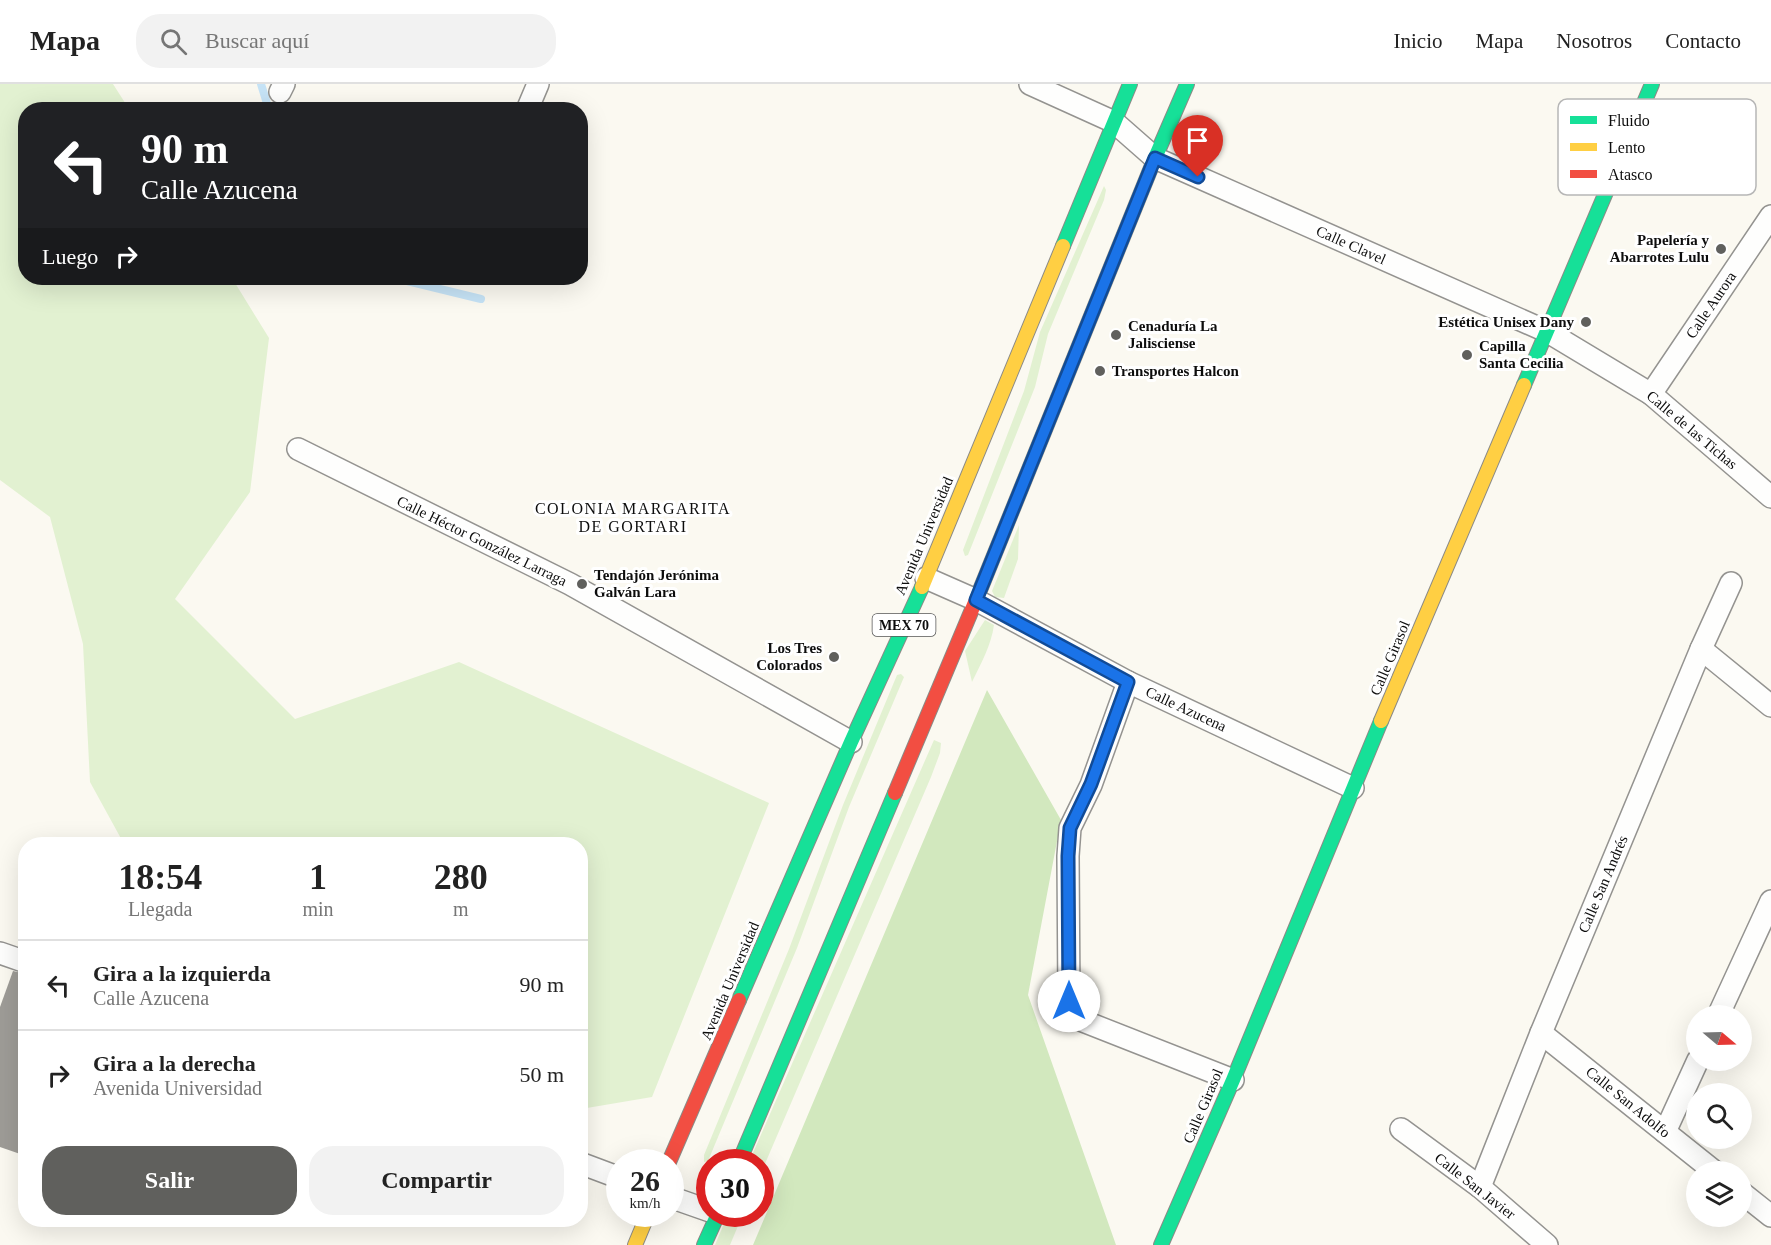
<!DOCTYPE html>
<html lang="es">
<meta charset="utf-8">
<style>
:root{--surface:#fff;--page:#f2f2f2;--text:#222;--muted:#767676;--line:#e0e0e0;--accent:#60605d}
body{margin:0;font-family:"Times New Roman",serif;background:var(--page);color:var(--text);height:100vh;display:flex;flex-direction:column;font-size:22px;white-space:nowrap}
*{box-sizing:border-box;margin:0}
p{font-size:20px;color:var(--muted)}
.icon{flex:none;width:33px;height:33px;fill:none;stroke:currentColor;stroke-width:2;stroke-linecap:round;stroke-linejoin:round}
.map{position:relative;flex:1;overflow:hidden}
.side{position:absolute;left:18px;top:753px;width:570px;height:390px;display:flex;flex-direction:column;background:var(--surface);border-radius:24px;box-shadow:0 6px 24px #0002}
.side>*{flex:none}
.guide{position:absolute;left:18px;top:18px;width:570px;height:183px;border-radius:24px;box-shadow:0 6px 24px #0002;background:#202124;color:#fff;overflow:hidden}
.needle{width:39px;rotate:109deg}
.controls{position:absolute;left:1686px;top:921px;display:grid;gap:12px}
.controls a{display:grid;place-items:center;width:66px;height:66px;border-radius:50%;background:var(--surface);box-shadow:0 6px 24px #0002;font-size:30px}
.speed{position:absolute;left:606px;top:1065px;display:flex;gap:12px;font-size:30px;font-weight:700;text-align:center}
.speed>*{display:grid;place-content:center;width:78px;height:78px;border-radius:50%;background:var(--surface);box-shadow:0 6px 24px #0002;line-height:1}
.speed small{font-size:15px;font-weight:400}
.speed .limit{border:9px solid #d22;background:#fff;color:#111}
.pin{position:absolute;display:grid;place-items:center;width:51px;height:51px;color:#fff;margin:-62px -26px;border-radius:50% 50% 50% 0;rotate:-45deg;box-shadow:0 0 6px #0007}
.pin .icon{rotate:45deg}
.me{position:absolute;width:66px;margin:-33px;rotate:0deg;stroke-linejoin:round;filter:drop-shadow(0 0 4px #0008)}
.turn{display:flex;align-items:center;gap:21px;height:126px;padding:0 24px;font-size:27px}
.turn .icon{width:78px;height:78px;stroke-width:2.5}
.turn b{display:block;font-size:42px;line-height:51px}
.then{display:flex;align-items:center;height:57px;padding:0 24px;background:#0003;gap:12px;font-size:22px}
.eta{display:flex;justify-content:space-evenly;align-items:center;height:102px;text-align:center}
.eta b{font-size:36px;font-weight:800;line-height:42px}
.action{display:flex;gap:12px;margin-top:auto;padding:12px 24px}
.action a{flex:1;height:69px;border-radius:24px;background:var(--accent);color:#fff;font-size:24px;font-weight:800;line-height:69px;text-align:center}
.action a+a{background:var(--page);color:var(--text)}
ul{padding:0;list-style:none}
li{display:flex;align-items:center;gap:18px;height:90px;padding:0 24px;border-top:2px solid var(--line)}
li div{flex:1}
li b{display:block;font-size:22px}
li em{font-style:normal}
header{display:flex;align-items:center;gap:36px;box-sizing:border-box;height:84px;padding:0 30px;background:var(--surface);border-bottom:2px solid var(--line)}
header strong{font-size:28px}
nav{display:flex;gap:33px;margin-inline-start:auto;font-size:21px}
.search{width:420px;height:54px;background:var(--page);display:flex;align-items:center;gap:15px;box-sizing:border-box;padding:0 21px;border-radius:24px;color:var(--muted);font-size:22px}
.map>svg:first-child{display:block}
.green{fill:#e2f1d1}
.forest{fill:#d2e8be}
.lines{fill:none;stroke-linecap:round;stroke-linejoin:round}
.stream{stroke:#c6e3f6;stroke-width:8}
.building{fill:#9e9c97}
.street-casing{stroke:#949390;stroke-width:24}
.fast-casing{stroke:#8b8a86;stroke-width:16}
.slow-casing{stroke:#8b8a86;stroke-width:16}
.jam-casing{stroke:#8b8a86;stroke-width:16}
.street{stroke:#fefefd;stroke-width:21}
.fast{stroke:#16e098;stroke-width:14}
.slow{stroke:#ffcf43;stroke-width:14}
.jam{stroke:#f24e42;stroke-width:14}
.route-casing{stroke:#114b97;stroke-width:15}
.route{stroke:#1a73e8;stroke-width:10}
.poi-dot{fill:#60605d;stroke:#fff;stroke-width:2}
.labels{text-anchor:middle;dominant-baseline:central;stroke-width:6;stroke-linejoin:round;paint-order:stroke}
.shield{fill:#fff;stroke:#565656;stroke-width:1.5}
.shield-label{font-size:14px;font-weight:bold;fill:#0d0d0d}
.poi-label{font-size:15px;font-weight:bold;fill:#0d0d0d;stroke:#fff;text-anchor:start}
.street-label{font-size:15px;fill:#0d0d0d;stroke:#fff}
.neighbourhood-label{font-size:16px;letter-spacing:1.5px;fill:#0d0d0d;stroke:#fff}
.key{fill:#fff;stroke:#b6b6b6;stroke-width:1.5}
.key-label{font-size:16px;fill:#0d0d0d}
</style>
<header>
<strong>Mapa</strong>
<div class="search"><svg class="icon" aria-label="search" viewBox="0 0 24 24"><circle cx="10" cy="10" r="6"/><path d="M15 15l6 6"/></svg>Buscar aquí</div>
<nav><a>Inicio</a><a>Mapa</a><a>Nosotros</a><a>Contacto</a></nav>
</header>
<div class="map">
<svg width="1771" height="1161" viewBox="0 0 1771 1161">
<rect width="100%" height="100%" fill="#fbf9f1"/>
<g class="green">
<polygon points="0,0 113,0 129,25 26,26 26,194 232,194 269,254 250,408 175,515 295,635 459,578 769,719 652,1013 581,1025 580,760 124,760 90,698 83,560 50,433 0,396"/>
<polygon points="1104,102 1106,106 1104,116 1048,250 1035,303 968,471 965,472 963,466 1024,307 1040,248"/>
<polygon points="1019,441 1018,475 1004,514 995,513 992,507"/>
<path d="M985 536 994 541C991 562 981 579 972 598L965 567Z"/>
<polygon points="901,590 904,593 849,723 797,864 708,1077 704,1078 704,1071 789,865 843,721 897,591"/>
<polygon points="934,656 941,659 940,669 931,693 761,1089 760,1078 749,1078"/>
<polygon points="728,1130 743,1130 730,1161 715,1161"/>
</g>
<polygon class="forest" points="987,606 1061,736 1028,911 1116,1161 753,1161"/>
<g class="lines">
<g class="stream">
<polyline points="261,0 269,26"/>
<polyline points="401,194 403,196 481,215"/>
</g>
</g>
<polygon class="building" points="13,887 26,890 26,1072 0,1063 0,923"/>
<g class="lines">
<defs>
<g id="street">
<polyline points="1030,0 1114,38 1155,74 1548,248 1651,310 1771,413"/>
<polyline points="280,8 284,0"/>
<polyline points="527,26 538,0"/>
<polyline points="1651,310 1771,132"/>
<polyline points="298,365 570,500 851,658"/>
<polyline points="926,494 976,516 1128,598 1353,704"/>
<polyline points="1701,565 1771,622"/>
<polyline points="1128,598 1091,701 1070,744 1068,772 1069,917 1075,931 1083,937 1233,996"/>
<polyline points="0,869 26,878"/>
<polyline points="1718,932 1771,817"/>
<polyline points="1541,949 1715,1088"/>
<polyline points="1401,1045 1480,1103 1547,1161"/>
<polyline points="1665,1048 1698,976"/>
<polyline points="580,1079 620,1094"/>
<polyline points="1480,1103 1541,949 1701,565 1731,499"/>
<polyline points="1742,1109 1771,1132"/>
<polyline points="670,1113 710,1127"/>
</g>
<g id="fast">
<polyline points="1063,162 1130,0"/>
<polyline points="1524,301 1652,0"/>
<polyline points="976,516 1155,74 1187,0"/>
<polyline points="739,916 851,658 922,503"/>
<polyline points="739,1078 895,709"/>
<polyline points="704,1161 718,1130"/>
<polyline points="1161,1161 1233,996 1381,637"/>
</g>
<g id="slow">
<polyline points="922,503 1063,162"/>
<polyline points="1381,637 1524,301"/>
<polyline points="635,1161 648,1130"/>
</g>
<g id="jam">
<polyline points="895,709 976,516"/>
<polyline points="669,1078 739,916"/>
</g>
</defs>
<use href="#street" class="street-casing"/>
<use href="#fast" class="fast-casing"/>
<use href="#slow" class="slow-casing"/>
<use href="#jam" class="jam-casing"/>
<use href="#street" class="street"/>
<use href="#fast" class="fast"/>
<use href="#slow" class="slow"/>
<use href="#jam" class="jam"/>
</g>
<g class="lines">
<defs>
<polyline id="route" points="1069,917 1068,772 1070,744 1091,700 1128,598 976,516 1155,74 1198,93"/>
</defs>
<use href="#route" class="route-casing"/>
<use href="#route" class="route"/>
</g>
<g class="poi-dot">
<circle cx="1721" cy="165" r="6"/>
<circle cx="1586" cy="238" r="6"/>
<circle cx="1116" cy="251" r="6"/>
<circle cx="1467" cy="271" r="6"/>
<circle cx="1100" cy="287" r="6"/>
<circle cx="582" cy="500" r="6"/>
<circle cx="834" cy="573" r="6"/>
</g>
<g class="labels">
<rect class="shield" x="872.5" y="530" width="63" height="22" rx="4.5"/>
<g class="shield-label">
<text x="904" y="541">MEX 70</text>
</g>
<g class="poi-label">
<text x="1709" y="156" text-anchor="end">Papelería y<tspan x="1709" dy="17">Abarrotes Lulu</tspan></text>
<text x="1574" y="238" text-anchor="end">Estética Unisex Dany</text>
<text x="1128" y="242">Cenaduría La<tspan x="1128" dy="17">Jalisciense</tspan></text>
<text x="1479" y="262">Capilla<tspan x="1479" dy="17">Santa Cecilia</tspan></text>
<text x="1112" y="287">Transportes Halcon</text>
<text x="594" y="491">Tendajón Jerónima<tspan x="594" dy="17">Galván Lara</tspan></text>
<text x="822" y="564" text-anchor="end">Los Tres<tspan x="822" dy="17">Colorados</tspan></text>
</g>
<g class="street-label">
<text transform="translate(1351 161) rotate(24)">Calle Clavel</text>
<text transform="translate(1711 221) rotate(-56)">Calle Aurora</text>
<text transform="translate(1692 346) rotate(40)">Calle de las Tichas</text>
<text transform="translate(924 452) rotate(-67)">Avenida Universidad</text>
<text transform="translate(482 457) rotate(26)">Calle Héctor González Larraga</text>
<text transform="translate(1390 574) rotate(-67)">Calle Girasol</text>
<text transform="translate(1186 625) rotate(25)">Calle Azucena</text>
<text transform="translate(1603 800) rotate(-67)">Calle San Andrés</text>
<text transform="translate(730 897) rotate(-67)">Avenida Universidad</text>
<text transform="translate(1628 1018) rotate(39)">Calle San Adolfo</text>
<text transform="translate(1203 1022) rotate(-67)">Calle Girasol</text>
<text transform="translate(1475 1102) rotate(38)">Calle San Javier</text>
</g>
<g class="neighbourhood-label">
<text x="633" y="424">COLONIA MARGARITA<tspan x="633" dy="18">DE GORTARI</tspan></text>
</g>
</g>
<rect x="1558" y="15" width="198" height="96" rx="9" class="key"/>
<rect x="1570" y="32" width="27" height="8" fill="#16e098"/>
<rect x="1570" y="59" width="27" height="8" fill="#ffcf43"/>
<rect x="1570" y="86" width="27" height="8" fill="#f24e42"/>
<g class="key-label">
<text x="1608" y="42">Fluido</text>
<text x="1608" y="69">Lento</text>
<text x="1608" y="96">Atasco</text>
</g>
</svg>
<div class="controls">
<a><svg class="needle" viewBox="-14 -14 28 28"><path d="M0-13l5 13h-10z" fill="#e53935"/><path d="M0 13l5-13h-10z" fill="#767676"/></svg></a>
<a><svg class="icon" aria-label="search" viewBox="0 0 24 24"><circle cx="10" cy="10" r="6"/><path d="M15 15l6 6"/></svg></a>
<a><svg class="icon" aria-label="layers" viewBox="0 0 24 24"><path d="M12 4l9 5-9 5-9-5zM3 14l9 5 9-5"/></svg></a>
</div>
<div class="speed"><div>26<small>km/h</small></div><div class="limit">30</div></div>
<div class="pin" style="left:1198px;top:93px;background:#d93025"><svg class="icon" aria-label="arrive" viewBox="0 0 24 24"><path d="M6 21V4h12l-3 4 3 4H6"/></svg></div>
<svg class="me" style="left:1069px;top:917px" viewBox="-20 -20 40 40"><circle r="19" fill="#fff"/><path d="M0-13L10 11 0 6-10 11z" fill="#1a73e8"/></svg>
<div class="guide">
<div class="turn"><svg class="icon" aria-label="left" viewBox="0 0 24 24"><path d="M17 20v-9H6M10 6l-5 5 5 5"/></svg><div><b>90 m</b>Calle Azucena</div></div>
<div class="then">Luego<svg class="icon" aria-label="right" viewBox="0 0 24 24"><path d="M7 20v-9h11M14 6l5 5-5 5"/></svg></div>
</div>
<section class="side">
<div class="eta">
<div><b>18:54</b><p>Llegada</p></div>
<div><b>1</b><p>min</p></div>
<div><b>280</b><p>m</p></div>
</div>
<ul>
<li><svg class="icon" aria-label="left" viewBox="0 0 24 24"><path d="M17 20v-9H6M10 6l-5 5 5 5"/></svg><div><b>Gira a la izquierda</b><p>Calle Azucena</p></div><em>90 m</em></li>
<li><svg class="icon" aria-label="right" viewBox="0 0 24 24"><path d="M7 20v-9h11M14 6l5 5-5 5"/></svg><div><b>Gira a la derecha</b><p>Avenida Universidad</p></div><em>50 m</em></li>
</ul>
<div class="action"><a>Salir</a><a>Compartir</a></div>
</section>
</div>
